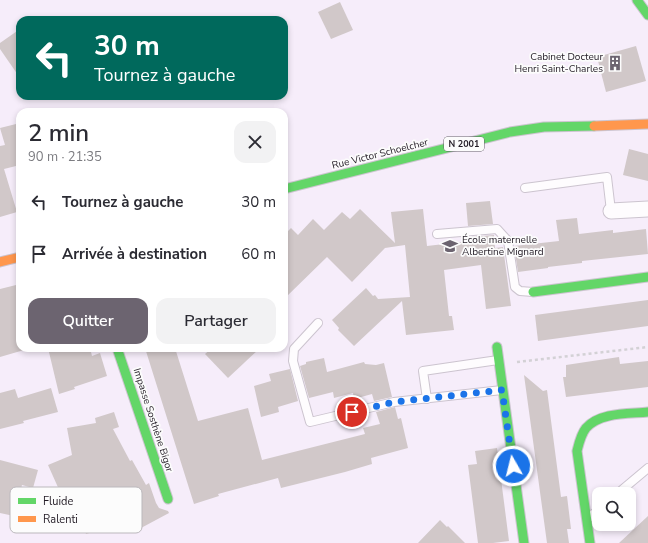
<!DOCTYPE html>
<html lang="fr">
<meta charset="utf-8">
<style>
:root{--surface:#fff;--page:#f2f2f3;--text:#2b2b33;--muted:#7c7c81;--accent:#6c6470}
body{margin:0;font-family:"Nunito Sans",sans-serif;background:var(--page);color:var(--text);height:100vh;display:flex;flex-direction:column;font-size:15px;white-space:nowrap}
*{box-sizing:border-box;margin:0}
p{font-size:13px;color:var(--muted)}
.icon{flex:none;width:22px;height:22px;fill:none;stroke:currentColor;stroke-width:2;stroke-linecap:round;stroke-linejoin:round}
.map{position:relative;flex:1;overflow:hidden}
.side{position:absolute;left:16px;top:108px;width:272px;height:244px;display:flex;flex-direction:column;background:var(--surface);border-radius:12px;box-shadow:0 2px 6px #0003}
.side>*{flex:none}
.hud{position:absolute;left:16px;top:16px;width:272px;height:84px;border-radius:12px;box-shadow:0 2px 6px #0003;background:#00695c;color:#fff;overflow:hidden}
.fabs{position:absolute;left:592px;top:487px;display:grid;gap:8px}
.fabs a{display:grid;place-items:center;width:44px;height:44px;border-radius:8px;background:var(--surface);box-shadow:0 2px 6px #0003;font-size:20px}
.pin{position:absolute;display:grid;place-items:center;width:34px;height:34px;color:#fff;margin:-17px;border:2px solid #fff;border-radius:50%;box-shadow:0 1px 4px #0007}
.me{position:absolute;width:44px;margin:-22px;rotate:352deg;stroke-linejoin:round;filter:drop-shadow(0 0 3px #0008)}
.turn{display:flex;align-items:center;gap:14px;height:84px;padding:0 12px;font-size:18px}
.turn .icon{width:52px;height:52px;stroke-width:2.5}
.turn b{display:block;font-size:28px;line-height:34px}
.round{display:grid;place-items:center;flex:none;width:42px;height:42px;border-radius:12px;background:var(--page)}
.overview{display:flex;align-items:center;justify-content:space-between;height:68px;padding:0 12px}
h1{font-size:24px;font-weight:600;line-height:30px}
.cta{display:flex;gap:8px;margin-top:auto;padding:8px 12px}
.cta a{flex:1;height:46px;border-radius:12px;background:var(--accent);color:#fff;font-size:16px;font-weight:600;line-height:46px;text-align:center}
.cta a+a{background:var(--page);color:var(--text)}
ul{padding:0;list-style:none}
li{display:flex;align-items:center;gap:12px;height:52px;padding:0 12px}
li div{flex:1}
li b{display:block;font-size:15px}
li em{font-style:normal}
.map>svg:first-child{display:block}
.building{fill:#d1c8c9}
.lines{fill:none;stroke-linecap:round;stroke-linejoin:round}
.lane-casing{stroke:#ccc4cf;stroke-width:10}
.street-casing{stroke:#ccc4cf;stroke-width:17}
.fast-casing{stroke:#ccc4cf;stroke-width:11}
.slow-casing{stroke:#ccc4cf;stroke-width:11}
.path{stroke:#d3d1d5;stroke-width:2.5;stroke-dasharray:3 3;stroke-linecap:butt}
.lane{stroke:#fefcfe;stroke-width:8}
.street{stroke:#fefcfe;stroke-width:15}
.fast{stroke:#63d668;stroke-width:9}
.slow{stroke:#ff974d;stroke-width:9}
.route{stroke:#1a73e8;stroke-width:7;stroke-dasharray:0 12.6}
.labels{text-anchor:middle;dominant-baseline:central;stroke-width:3.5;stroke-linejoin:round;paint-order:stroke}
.shield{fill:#fcfcfc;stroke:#635e66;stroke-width:1}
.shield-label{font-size:9px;font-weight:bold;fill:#221b25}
.poi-label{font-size:10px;fill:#221b25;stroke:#fcfcfc;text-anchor:end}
.street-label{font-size:10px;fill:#221b25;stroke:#fcfcfc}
.key{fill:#fcfcfc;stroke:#bbb8bc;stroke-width:1}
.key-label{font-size:11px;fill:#221b25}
</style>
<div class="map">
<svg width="648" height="543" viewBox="0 0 648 543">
<rect width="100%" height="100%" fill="#f6edfa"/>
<g class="building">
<polygon points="340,2 353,30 331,39 318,12"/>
<polygon points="20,29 20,78 0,49 0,43"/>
<polygon points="636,46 646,81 606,92 597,57"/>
<polygon points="20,123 20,165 4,169 17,212 0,217 0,146 5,145 0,128"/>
<polygon points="629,149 648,154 648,181 623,175"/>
<polygon points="490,201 493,224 468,226 466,203"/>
<polygon points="360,209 395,243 391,212 423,209 427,246 470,241 469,237 494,235 495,248 503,247 511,306 486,309 481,265 444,270 449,316 452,316 454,330 406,335 402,301 354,346 338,330 339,328 332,320 366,288 373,296 375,295 378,299 410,297 405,245 385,248 352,282 327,257 284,299 284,235 291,228 298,235 313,219 324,230 342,212 350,219"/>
<polygon points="577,218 579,234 613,230 613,233 646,229 648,254 582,261 582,263 548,267 548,268 518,272 514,246 559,241 556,220"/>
<polygon points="20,284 20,348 23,348 24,350 0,357 0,289"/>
<polygon points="648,300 648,326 538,341 535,315"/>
<polygon points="48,348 90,348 92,356 100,353 107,376 74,387 75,389 59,394"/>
<polygon points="145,348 175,348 198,421 248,408 262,460 365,434 363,428 380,424 376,412 395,407 398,419 401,418 408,448 371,458 372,464 345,472 281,488 278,478 218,494 219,496 194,504"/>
<polygon points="212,348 260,348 228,378 205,354"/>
<polygon points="619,357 620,364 648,361 648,387 566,397 563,377 566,377 566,365"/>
<polygon points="324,358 327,372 364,362 365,364 376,365 384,363 392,397 374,401 372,394 354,399 353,393 334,398 333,392 309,398 300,366 306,364 306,362"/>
<polygon points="290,369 298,401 278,407 279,412 261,417 254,386 271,381 269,374"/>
<polygon points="524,375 543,391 547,390 561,497 567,496 571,529 567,529 569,543 547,543"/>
<polygon points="51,388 58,412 23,421 24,423 0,429 0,393 15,389 18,398"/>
<polygon points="114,412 119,427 113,429 130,461 132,460 146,485 149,483 156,503 159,508 168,511 169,513 141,528 132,512 107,520 109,527 86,534 81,517 82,516 73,488 61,494 48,465 72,455 67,428 96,423 95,418"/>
<polygon points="497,448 509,541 493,543 478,543 468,465 477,464 475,451"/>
<polygon points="0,460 38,470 33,488 22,485 14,516 0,513"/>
<polygon points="648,516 648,543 619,543"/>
<polygon points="440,520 447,527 448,526 465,543 418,543"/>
</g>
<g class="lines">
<defs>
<g id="lane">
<polyline points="525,188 607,177 611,211"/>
<polyline points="437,234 497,229 508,241 515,287 520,291 533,292"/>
<polyline points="318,323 294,349 293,361 310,422 394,402 502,390"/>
<polyline points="427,399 423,371 498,360"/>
<polyline points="617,494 648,468"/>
<polyline points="589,518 599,509"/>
</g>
<polyline id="street" points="611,211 648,209"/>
<g id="fast">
<polyline points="637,0 648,15"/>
<polyline points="284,189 510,132 544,127 594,126"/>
<polyline points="533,292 648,277"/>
<polyline points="497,347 524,543"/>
<polyline points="117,348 168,499"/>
<path d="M590 543 577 451C579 443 581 434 586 428 600 412 629 414 648 412"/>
</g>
<g id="slow">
<polyline points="594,126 648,124"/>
<polyline points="0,262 20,257"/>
</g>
</defs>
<use href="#lane" class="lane-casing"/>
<use href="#street" class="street-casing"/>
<use href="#fast" class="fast-casing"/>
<use href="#slow" class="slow-casing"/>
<polyline class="path" points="517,362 648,347"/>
<use href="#lane" class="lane"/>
<use href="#street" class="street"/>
<use href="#fast" class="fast"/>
<use href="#slow" class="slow"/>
</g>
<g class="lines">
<polyline class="route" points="352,412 394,402 502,390 513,466"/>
</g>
<defs>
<symbol id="building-bare" viewBox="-9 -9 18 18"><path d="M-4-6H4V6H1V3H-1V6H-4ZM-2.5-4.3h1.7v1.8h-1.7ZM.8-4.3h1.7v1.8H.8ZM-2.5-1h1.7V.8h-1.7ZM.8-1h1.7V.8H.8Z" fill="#6c6470" stroke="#fcfcfc" stroke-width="2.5" paint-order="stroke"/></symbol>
<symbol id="school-bare" viewBox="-9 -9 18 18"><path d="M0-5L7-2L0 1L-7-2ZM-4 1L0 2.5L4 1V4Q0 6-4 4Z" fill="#6c6470" stroke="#fcfcfc" stroke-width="2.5" paint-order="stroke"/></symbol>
</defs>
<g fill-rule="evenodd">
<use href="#building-bare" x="604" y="52" width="22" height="22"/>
<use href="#school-bare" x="439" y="235" width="22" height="22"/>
</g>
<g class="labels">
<rect class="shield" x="444" y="137" width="40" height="14" rx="3"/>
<g class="shield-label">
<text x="464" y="144">N 2001</text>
</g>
<g class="poi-label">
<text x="603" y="57">Cabinet Docteur<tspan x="603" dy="12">Henri Saint-Charles</tspan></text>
<text x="462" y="240" text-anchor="start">École maternelle<tspan x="462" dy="12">Albertine Mignard</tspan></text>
</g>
<g class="street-label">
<text transform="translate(380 154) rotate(-14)">Rue Victor Schoelcher</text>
<text transform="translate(153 420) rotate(72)">Impasse Sosthène Bigor</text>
</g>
</g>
<rect x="10" y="487" width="132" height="46" rx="6" class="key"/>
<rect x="18" y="498" width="18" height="6" fill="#63d668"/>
<rect x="18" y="516" width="18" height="6" fill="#ff974d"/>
<g class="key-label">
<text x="43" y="505">Fluide</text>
<text x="43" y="523">Ralenti</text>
</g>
</svg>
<div class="fabs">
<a><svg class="icon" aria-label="search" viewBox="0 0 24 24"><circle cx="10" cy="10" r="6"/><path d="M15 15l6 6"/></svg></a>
</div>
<div class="pin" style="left:352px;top:412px;background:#d93025"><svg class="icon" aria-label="arrive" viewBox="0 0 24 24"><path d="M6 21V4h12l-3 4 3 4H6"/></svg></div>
<svg class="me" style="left:513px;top:466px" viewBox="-20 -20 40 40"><circle r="17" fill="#1a73e8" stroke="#fff" stroke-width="3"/><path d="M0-11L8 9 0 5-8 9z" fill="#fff"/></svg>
<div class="hud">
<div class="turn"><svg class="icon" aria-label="left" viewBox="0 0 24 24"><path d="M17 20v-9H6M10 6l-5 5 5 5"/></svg><div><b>30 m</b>Tournez à gauche</div></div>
</div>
<section class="side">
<div class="overview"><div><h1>2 min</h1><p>90 m · 21:35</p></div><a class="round"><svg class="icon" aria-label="close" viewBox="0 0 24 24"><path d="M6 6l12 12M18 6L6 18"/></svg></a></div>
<ul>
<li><svg class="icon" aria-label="left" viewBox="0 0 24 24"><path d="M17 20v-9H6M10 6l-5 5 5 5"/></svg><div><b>Tournez à gauche</b></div><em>30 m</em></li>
<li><svg class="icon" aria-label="arrive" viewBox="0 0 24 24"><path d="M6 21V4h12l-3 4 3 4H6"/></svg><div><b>Arrivée à destination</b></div><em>60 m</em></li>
</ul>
<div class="cta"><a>Quitter</a><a>Partager</a></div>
</section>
</div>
